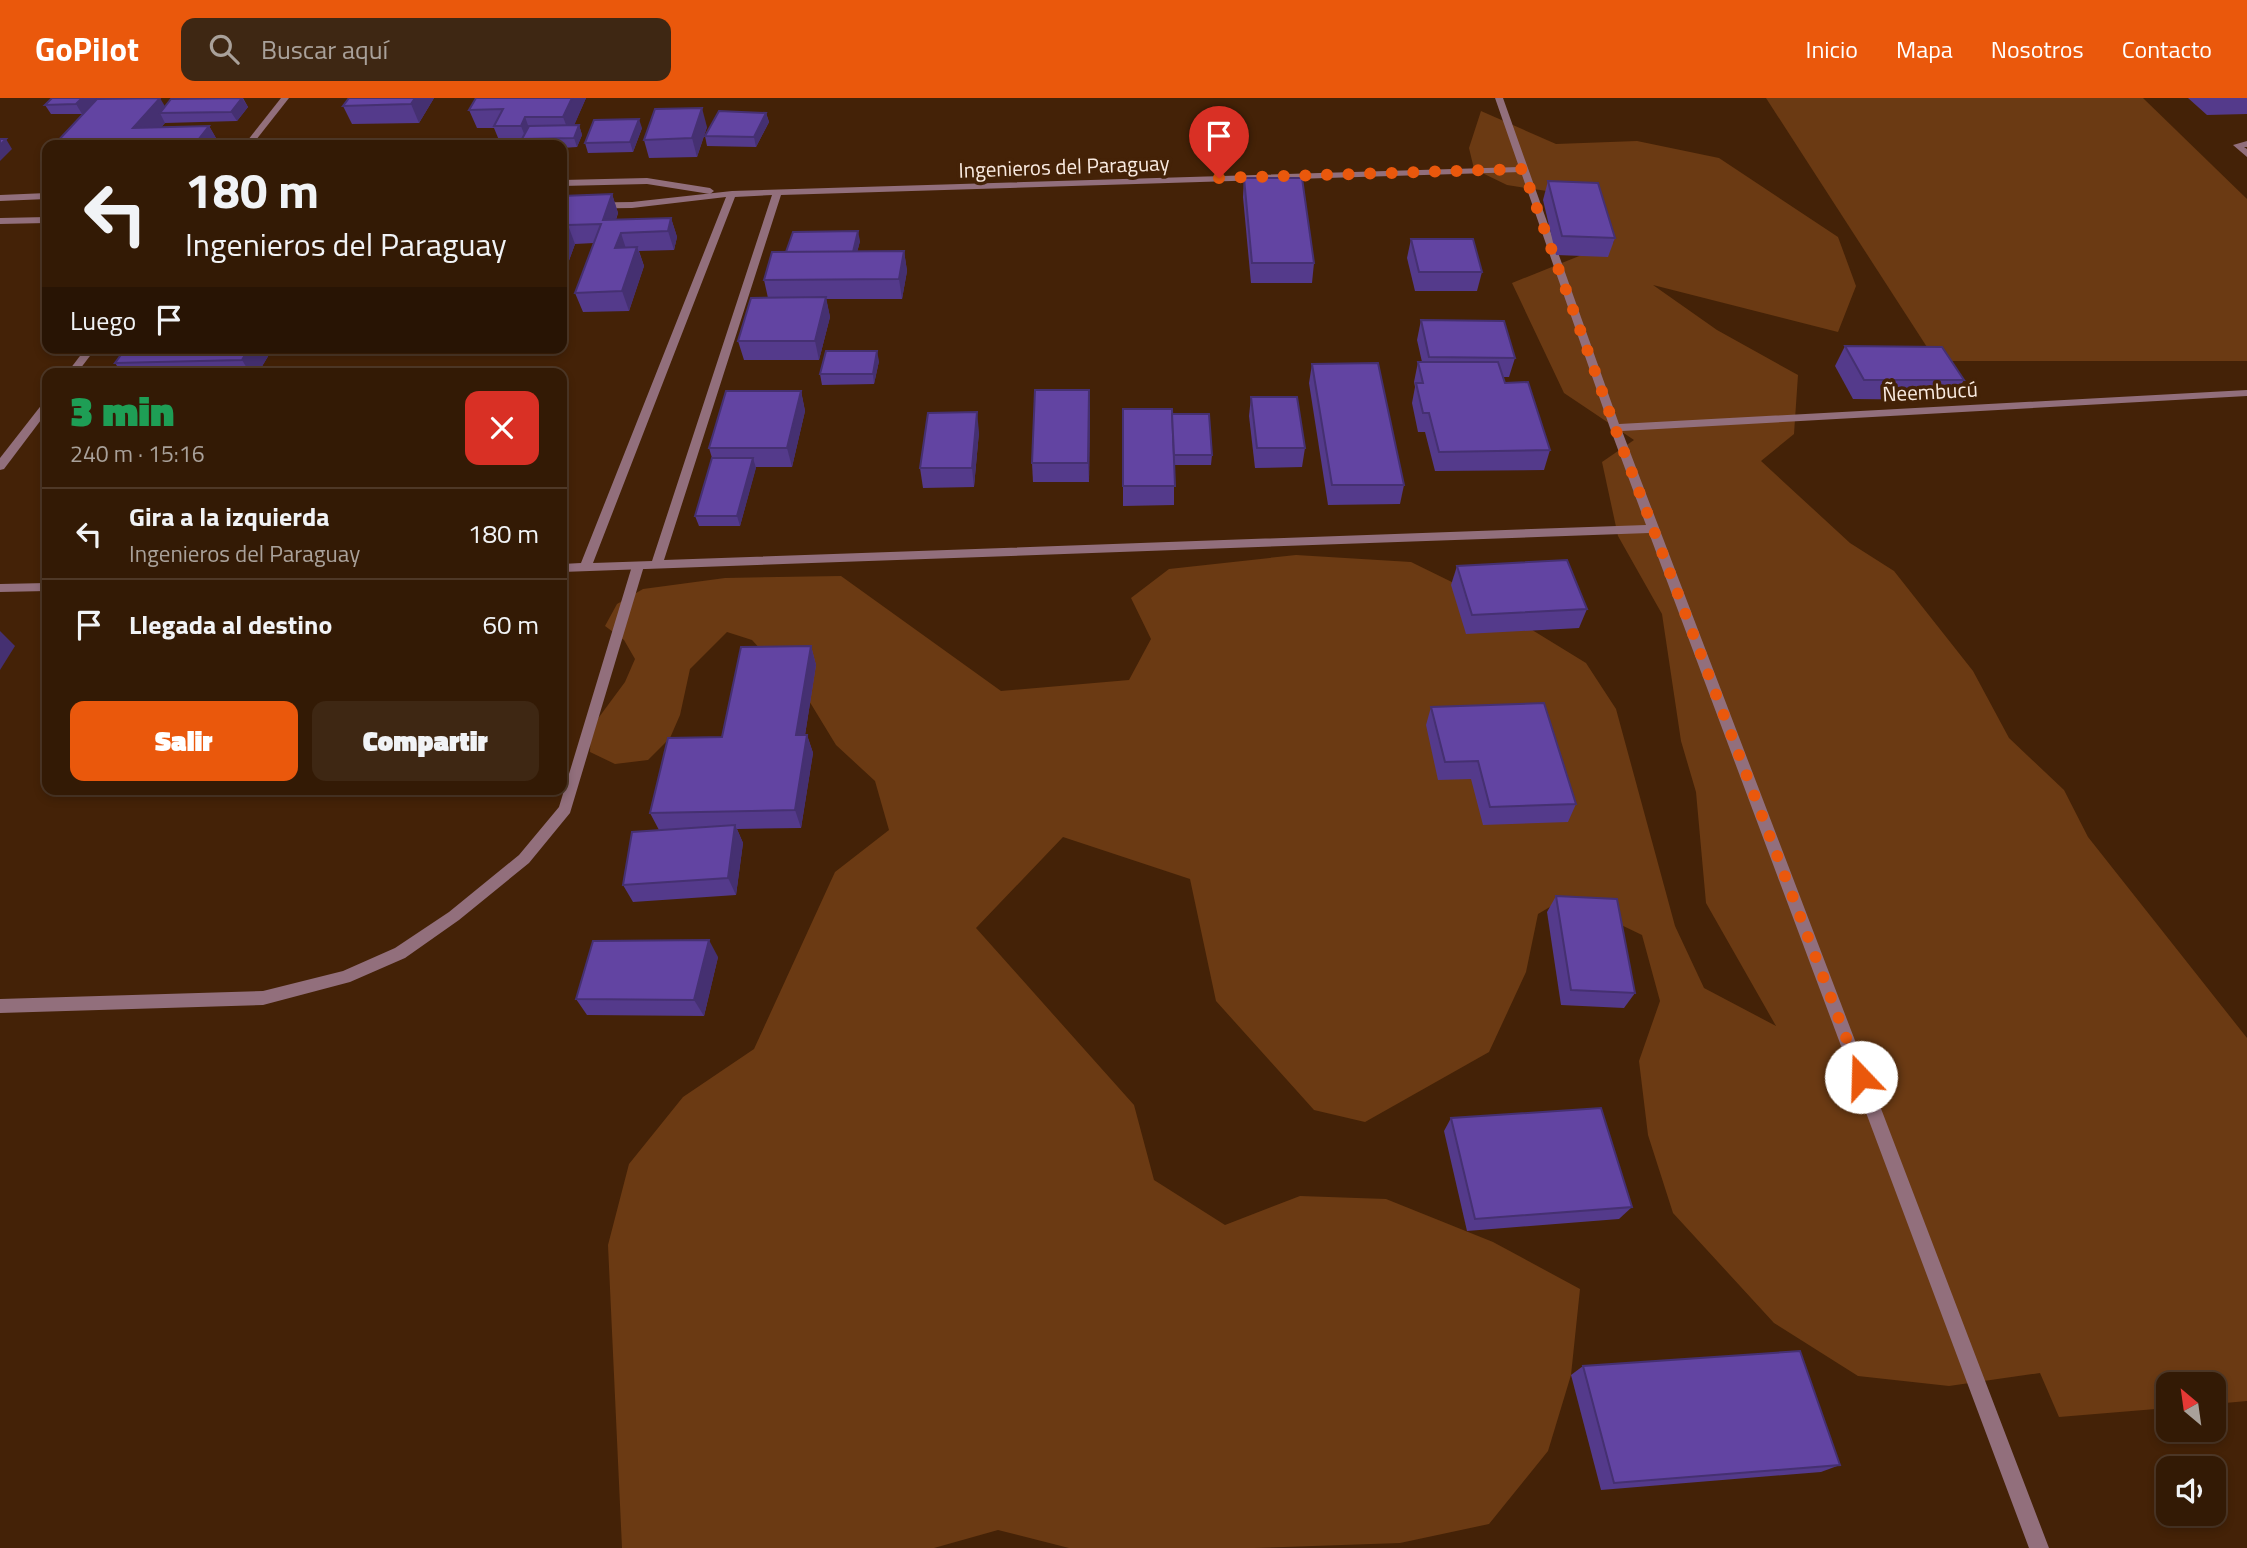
<!DOCTYPE html>
<html lang="es">
<meta charset="utf-8">
<style>
:root{--surface:#331a05;--page:#3e2713;--text:#f1f3f6;--muted:#a9a19a;--line:#4e3827;--accent:#ea580c}
body{margin:0;font-family:"Titillium Web",sans-serif;background:var(--page);color:var(--text);height:100vh;display:flex;flex-direction:column;font-size:26px;white-space:nowrap}
*{box-sizing:border-box;margin:0}
p{font-size:23px;color:var(--muted)}
.icon{flex:none;width:38px;height:38px;fill:none;stroke:currentColor;stroke-width:2;stroke-linecap:round;stroke-linejoin:round}
.map{position:relative;flex:1;overflow:hidden}
.side{position:absolute;left:42px;top:270px;width:525px;height:427px;display:flex;flex-direction:column;background:var(--surface);border-radius:14px;box-shadow:0 4px 10px #0003,0 0 0 2px var(--line)}
.side>*{flex:none}
.top-card{position:absolute;left:42px;top:42px;width:525px;height:214px;border-radius:14px;box-shadow:0 4px 10px #0003,0 0 0 2px var(--line);background:#331a05;color:var(--text);overflow:hidden}
.needle{width:46px;rotate:331deg}
.fabs{position:absolute;left:2156px;top:1274px;display:grid;gap:14px}
.fabs a{display:grid;place-items:center;width:70px;height:70px;border-radius:14px;background:var(--surface);box-shadow:0 4px 10px #0003,0 0 0 2px var(--line);font-size:35px}
.pin{position:absolute;display:grid;place-items:center;width:60px;height:60px;color:#fff;margin:-72px -30px;border-radius:50% 50% 50% 0;rotate:-45deg;box-shadow:0 0 7px #0007}
.pin .icon{rotate:45deg}
.me{position:absolute;width:77px;margin:-38px;rotate:339deg;stroke-linejoin:round;filter:drop-shadow(0 0 5px #0008)}
.turn{display:flex;align-items:center;gap:24px;height:147px;padding:0 28px;font-size:32px}
.turn .icon{width:91px;height:91px;stroke-width:2.5}
.turn b{display:block;font-size:49px;line-height:60px}
.then{display:flex;align-items:center;height:66px;padding:0 28px;background:#0003;gap:14px;font-size:26px}
.round{display:grid;place-items:center;flex:none;width:74px;height:74px;border-radius:14px;background:var(--page)}
.overview{display:flex;align-items:center;justify-content:space-between;height:119px;padding:0 28px}
h1{font-size:42px;font-weight:800;line-height:52px;color:#1e9e55}
.primary-button{display:flex;gap:14px;margin-top:auto;padding:14px 28px}
.primary-button a{flex:1;height:80px;border-radius:14px;background:var(--accent);color:#fff;font-size:28px;font-weight:800;line-height:80px;text-align:center}
.primary-button a+a{background:var(--page);color:var(--text)}
ul{padding:0;list-style:none}
li{display:flex;align-items:center;gap:21px;height:91px;padding:0 28px;border-top:2px solid var(--line)}
li div{flex:1}
li b{display:block;font-size:26px}
li em{font-style:normal}
header{display:flex;align-items:center;gap:42px;box-sizing:border-box;height:98px;padding:0 35px;background:var(--accent);color:#fff}
header strong{font-size:33px}
nav{display:flex;gap:38px;margin-inline-start:auto;font-size:24px}
.search{width:490px;height:63px;background:var(--page);display:flex;align-items:center;gap:18px;box-sizing:border-box;padding:0 24px;border-radius:14px;color:var(--muted);font-size:26px}
.map>svg:first-child{display:block}
.green{fill:#6b3a13}
.lines{fill:none;stroke-linecap:round;stroke-linejoin:round}
.lane{fill:#926f7c;fill-rule:evenodd}
.street{fill:#926f7c;fill-rule:evenodd}
.wall{fill:#543a8b}
.shaded-wall{fill:#453071}
.building{fill:#6244a2;stroke:#453071;stroke-width:2}
.route{stroke:#ea580c;stroke-width:12;stroke-dasharray:0 21.6}
.labels{text-anchor:middle;dominant-baseline:central;stroke-width:7;stroke-linejoin:round;paint-order:stroke}
.far-street-label{font-size:21px;fill:#f9eae0;stroke:#442207}
</style>
<header>
<strong>GoPilot</strong>
<div class="search"><svg class="icon" aria-label="search" viewBox="0 0 24 24"><circle cx="10" cy="10" r="6"/><path d="M15 15l6 6"/></svg>Buscar aquí</div>
<nav><a>Inicio</a><a>Mapa</a><a>Nosotros</a><a>Contacto</a></nav>
</header>
<div class="map">
<svg width="2247" height="1450" viewBox="0 0 2247 1450">
<rect width="100%" height="100%" fill="#442207"/>
<g class="green">
<polygon points="1766,0 2143,0 2247,101 2247,263 1936,263"/>
<polygon points="1481,13 1556,46 1637,43 1719,60 1838,139 1856,188 1838,234 1653,187 1717,232 1798,277 1794,336 1761,363 1850,445 1894,473 1973,573 2009,640 2064,692 2088,739 2247,940 2247,1303 2214,1306 2214,1286 2168,1286 2168,1310 2059,1319 2040,1275 1949,1288 1858,1278 1774,1225 1673,1115 1648,1037 1639,963 1660,903 1642,837 1565,800 1538,816 1526,874 1489,954 1365,1024 1314,1012 1216,903 1190,781 1063,739 976,830 1134,1007 1154,1082 1225,1127 1300,1098 1386,1101 1493,1144 1580,1191 1571,1277 1548,1353 1489,1426 1400,1445 1254,1450 1069,1450 998,1432 934,1450 622,1450 608,1147 629,1066 683,999 754,951 835,774 889,732 875,683 836,647 811,606 752,542 727,534 690,571 680,617 670,640 648,662 615,666 590,654 591,630 625,584 635,561 624,542 605,528 617,506 643,491 725,480 841,478 1001,593 1129,582 1151,541 1131,500 1169,471 1296,457 1411,464 1462,489 1586,565 1616,611 1675,828 1704,890 1776,928 1706,805 1696,694 1681,643 1662,516 1618,438 1602,364 1634,342 1564,295 1512,185 1614,144 1592,100 1507,87 1474,71 1469,50"/>
</g>
<g class="lines">
<polygon class="lane" points="638,464 644,468 570,715 529,765 459,822 405,860 350,884 263,907 0,915 0,901 263,893 343,873 395,850 449,814 519,757 559,709 632,468"/>
<g class="street">
<polygon points="281,0 289,0 252,47 244,47"/>
<path d="M1495 0H1503L1619 326 2247 292V298L1622 333 2049 1450H2029L1649 435 562 474V466L581 465 726 99 632 110 562 111V105L632 104 732 93 1519 69ZM1521 74 1610 330 1646 427 664 462 781 97ZM772 97 652 463 593 465 735 99Z"/>
<polygon points="2247,43 2247,49 2244,49 2247,51 2247,59 2233,47"/>
<polygon points="647,80 710,90 714,93 710,96 647,86 562,88 562,82"/>
<polygon points="47,95 47,101 0,103 0,97"/>
<polygon points="47,119 47,125 0,126 0,120"/>
<polygon points="86,250 96,250 77,275 67,275"/>
<polygon points="47,304 47,314 4,371 0,372 0,360 43,305"/>
<polygon points="47,485 47,493 0,494 0,486"/>
</g>
</g>
<g class="wall">
<polygon points="52,0 97,0 82,16 51,16 45,7"/>
<polygon points="243,0 248,9 237,23 165,25 161,29 209,28 220,47 54,47 165,9"/>
<polygon points="434,0 419,25 352,26 343,8"/>
<polygon points="476,0 586,0 574,27 579,27 582,37 577,49 562,50 562,47 501,47 494,30 477,30 469,12"/>
<polygon points="2188,0 2247,0 2247,16 2207,17"/>
<polygon points="766,15 769,24 756,49 707,48 705,38"/>
<polygon points="707,29 697,59 649,60 644,42"/>
<polygon points="642,30 633,54 588,55 585,45"/>
<polygon points="1244,80 1314,165 1312,185 1251,185 1243,99"/>
<polygon points="1548,83 1615,140 1608,159 1556,157 1543,102"/>
<polygon points="612,96 618,115 616,122 671,120 677,139 674,152 639,153 644,168 629,213 583,214 575,195 594,145 575,146 567,168 562,168 562,98"/>
<polygon points="1411,141 1482,174 1477,193 1415,193 1407,160"/>
<polygon points="860,143 857,154 904,153 907,173 902,201 826,201 830,219 819,262 744,262 738,243 768,200 764,182 786,154"/>
<polygon points="1421,222 1515,260 1509,279 1503,279 1505,285 1550,352 1544,372 1435,373 1425,334 1418,334 1412,305 1415,289 1414,284 1418,264 1422,264 1417,242"/>
<polygon points="1845,248 1964,282 1951,302 1853,301 1835,268"/>
<polygon points="273,250 258,275 122,275 115,265"/>
<polygon points="879,263 874,286 822,287 820,276"/>
<polygon points="1312,266 1404,387 1400,406 1328,407 1309,285"/>
<polygon points="801,293 805,313 792,369 756,369 740,428 699,428 695,418 712,360 709,350"/>
<polygon points="1251,299 1305,350 1302,369 1255,370 1249,318"/>
<polygon points="1090,311 1089,384 1033,384 1032,365"/>
<polygon points="1123,311 1172,316 1212,357 1211,367 1174,367 1174,407 1123,408"/>
<polygon points="979,334 974,389 923,390 920,370"/>
<polygon points="1457,468 1587,511 1579,530 1466,536 1451,487"/>
<polygon points="811,548 816,567 805,637 807,637 813,655 801,730 737,731 743,745 736,797 633,804 623,787 659,732 650,715 722,639"/>
<polygon points="1431,609 1576,706 1568,724 1483,727 1471,681 1438,682 1426,627"/>
<polygon points="1556,798 1635,895 1624,910 1561,907 1547,814"/>
<polygon points="718,859 704,918 587,917 576,901"/>
<polygon points="1451,1020 1632,1109 1619,1121 1467,1133 1444,1033"/>
<polygon points="1583,1268 1840,1367 1821,1374 1601,1392 1571,1277"/>
</g>
<g class="shaded-wall">
<polygon points="82,0 97,0 82,16 76,6"/>
<polygon points="160,0 169,15 160,15 165,25 146,47 133,30"/>
<polygon points="242,0 248,9 237,23 231,14"/>
<polygon points="415,0 434,0 419,25 411,6"/>
<polygon points="572,0 586,0 570,37 563,19"/>
<polygon points="702,10 707,29 697,59 692,40"/>
<polygon points="766,15 769,24 756,49 754,39"/>
<polygon points="525,19 532,38 526,41 521,28"/>
<polygon points="639,21 642,30 633,54 630,44"/>
<polygon points="579,27 582,37 577,49 574,40"/>
<polygon points="209,28 220,47 194,47"/>
<polygon points="6,41 12,51 0,63 0,47"/>
<polygon points="612,96 618,115 609,141 603,122"/>
<polygon points="671,120 677,139 674,152 668,133"/>
<polygon points="568,127 575,146 567,168 562,155 562,143"/>
<polygon points="858,133 860,143 854,167 852,157"/>
<polygon points="621,135 627,154 615,150"/>
<polygon points="637,149 644,168 629,213 622,193"/>
<polygon points="904,153 907,173 902,201 899,181"/>
<polygon points="826,199 830,219 819,262 815,243"/>
<polygon points="249,250 273,250 258,275 250,275 242,262"/>
<polygon points="877,253 879,263 874,286 873,276"/>
<polygon points="1089,292 1090,311 1089,384 1088,365"/>
<polygon points="801,293 805,313 792,369 787,350"/>
<polygon points="977,314 979,334 974,389 972,370"/>
<polygon points="753,360 756,370 740,428 737,418"/>
<polygon points="0,533 15,548 0,572"/>
<polygon points="811,548 816,567 802,656 796,637"/>
<polygon points="807,637 813,655 801,730 795,712"/>
<polygon points="735,727 743,745 736,797 728,780"/>
<polygon points="709,842 718,859 704,918 694,902"/>
</g>
<g class="building">
<polygon points="52,0 82,0 76,6 45,7"/>
<polygon points="160,0 133,30 209,28 194,47 54,47 97,1"/>
<polygon points="242,0 231,14 160,15 171,1"/>
<polygon points="349,0 415,0 411,6 343,8"/>
<polygon points="476,0 572,0 563,19 525,19 521,28 494,28 503,11 469,12"/>
<polygon points="702,10 692,40 644,42 655,11"/>
<polygon points="719,13 766,15 754,39 705,38"/>
<polygon points="639,21 630,44 585,45 594,22"/>
<polygon points="579,27 574,40 522,41 529,28"/>
<polygon points="0,41 6,41 0,47"/>
<polygon points="1244,80 1302,80 1314,165 1252,165"/>
<polygon points="1548,83 1598,85 1615,140 1562,138"/>
<polygon points="612,96 603,122 671,120 668,133 621,135 615,150 637,149 622,193 575,195 601,126 568,127 562,143 562,98"/>
<polygon points="858,133 853,154 786,154 793,134"/>
<polygon points="1411,141 1473,141 1482,174 1419,174"/>
<polygon points="904,153 899,181 764,182 772,154"/>
<polygon points="826,199 815,243 738,243 751,200"/>
<polygon points="1421,222 1504,223 1515,260 1429,259"/>
<polygon points="1845,248 1942,249 1964,282 1864,282"/>
<polygon points="126,250 249,250 242,262 115,265"/>
<polygon points="826,253 877,253 873,276 820,276"/>
<polygon points="1418,264 1498,264 1505,285 1528,284 1550,352 1439,354 1429,315 1423,315 1416,285 1423,285"/>
<polygon points="1378,265 1404,387 1332,387 1312,266"/>
<polygon points="214,271 212,275 156,275 156,274"/>
<polygon points="1035,292 1089,292 1088,365 1032,365"/>
<polygon points="726,293 801,293 787,350 709,350"/>
<polygon points="1251,299 1297,299 1305,350 1257,350"/>
<polygon points="1123,311 1172,311 1175,388 1123,388"/>
<polygon points="977,314 972,370 920,370 928,315"/>
<polygon points="1172,316 1209,316 1212,357 1174,357"/>
<polygon points="712,360 753,360 737,418 695,418"/>
<polygon points="1567,462 1587,511 1472,517 1457,468"/>
<polygon points="811,548 796,637 807,637 795,712 650,715 668,640 722,639 741,549"/>
<polygon points="1544,605 1576,706 1490,709 1478,663 1445,664 1431,609"/>
<polygon points="735,727 728,780 623,787 632,734"/>
<polygon points="1556,798 1617,801 1635,895 1571,892"/>
<polygon points="709,842 694,902 576,901 593,843"/>
<polygon points="1601,1010 1632,1109 1475,1121 1451,1020"/>
<polygon points="1800,1253 1840,1367 1614,1385 1583,1268"/>
</g>
<g class="lines">
<polyline class="route" points="1219,80 1523,71 1615,330 1861,979"/>
</g>
<g class="labels">
<g class="far-street-label">
<text transform="translate(1064 68) rotate(-2)">Ingenieros del Paraguay</text>
<text transform="translate(1930 293) rotate(-3)">Ñeembucú</text>
</g>
</g>
</svg>
<div class="fabs">
<a><svg class="needle" viewBox="-14 -14 28 28"><path d="M0-13l5 13h-10z" fill="#e53935"/><path d="M0 13l5-13h-10z" fill="#a9a19a"/></svg></a>
<a><svg class="icon" aria-label="sound" viewBox="0 0 24 24"><path d="M4 9h4l5-4v14l-5-4H4zM17 9q2 3 0 6"/></svg></a>
</div>
<div class="pin" style="left:1219px;top:80px;background:#d93025"><svg class="icon" aria-label="arrive" viewBox="0 0 24 24"><path d="M6 21V4h12l-3 4 3 4H6"/></svg></div>
<svg class="me" style="left:1861px;top:979px" viewBox="-20 -20 40 40"><circle r="19" fill="#fff"/><path d="M0-13L10 11 0 6-10 11z" fill="#ea580c"/></svg>
<div class="top-card">
<div class="turn"><svg class="icon" aria-label="left" viewBox="0 0 24 24"><path d="M17 20v-9H6M10 6l-5 5 5 5"/></svg><div><b>180 m</b>Ingenieros del Paraguay</div></div>
<div class="then">Luego<svg class="icon" aria-label="arrive" viewBox="0 0 24 24"><path d="M6 21V4h12l-3 4 3 4H6"/></svg></div>
</div>
<section class="side">
<div class="overview"><div><h1>3 min</h1><p>240 m · 15:16</p></div><a class="round" style="background:#d93025;color:#fff"><svg class="icon" aria-label="close" viewBox="0 0 24 24"><path d="M6 6l12 12M18 6L6 18"/></svg></a></div>
<ul>
<li><svg class="icon" aria-label="left" viewBox="0 0 24 24"><path d="M17 20v-9H6M10 6l-5 5 5 5"/></svg><div><b>Gira a la izquierda</b><p>Ingenieros del Paraguay</p></div><em>180 m</em></li>
<li><svg class="icon" aria-label="arrive" viewBox="0 0 24 24"><path d="M6 21V4h12l-3 4 3 4H6"/></svg><div><b>Llegada al destino</b></div><em>60 m</em></li>
</ul>
<div class="primary-button"><a>Salir</a><a>Compartir</a></div>
</section>
</div>
